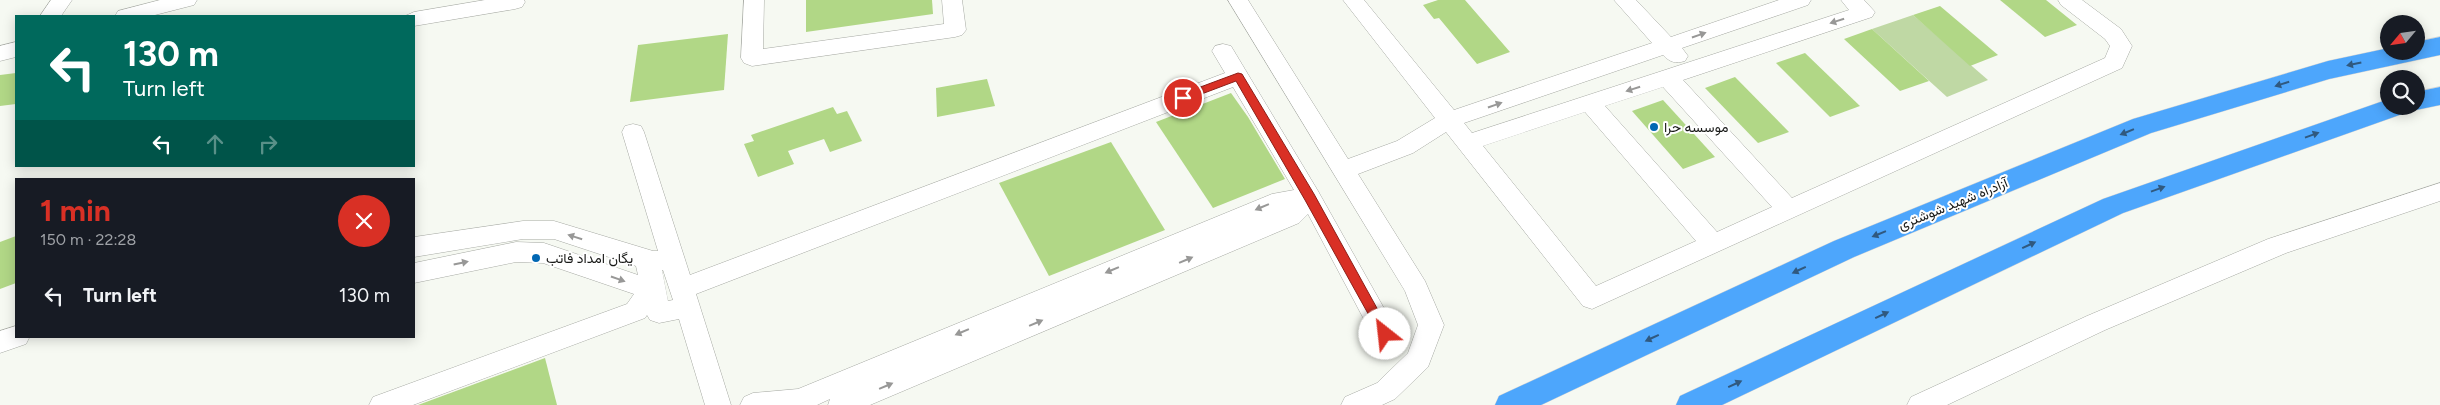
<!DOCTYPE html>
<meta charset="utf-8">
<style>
:root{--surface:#171b24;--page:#20242c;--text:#f1f3f6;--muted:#9ea1a6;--accent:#d93025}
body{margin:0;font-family:Figtree,Vazirmatn,sans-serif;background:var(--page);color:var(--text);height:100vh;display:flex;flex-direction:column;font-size:19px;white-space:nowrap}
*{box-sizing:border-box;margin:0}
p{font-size:16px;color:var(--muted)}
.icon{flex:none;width:28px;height:28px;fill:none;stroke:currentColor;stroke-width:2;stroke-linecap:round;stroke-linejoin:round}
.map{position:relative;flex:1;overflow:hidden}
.panel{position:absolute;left:15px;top:178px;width:400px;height:160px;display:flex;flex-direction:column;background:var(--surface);border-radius:0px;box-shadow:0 2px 12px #0003}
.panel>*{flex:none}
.banner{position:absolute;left:15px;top:15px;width:400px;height:152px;border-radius:0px;box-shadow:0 2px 12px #0003;background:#00695c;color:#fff;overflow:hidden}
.needle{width:32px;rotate:241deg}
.controls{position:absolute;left:2380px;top:15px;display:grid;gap:10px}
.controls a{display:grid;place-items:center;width:45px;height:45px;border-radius:50%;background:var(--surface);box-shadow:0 2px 12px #0003;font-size:25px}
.pin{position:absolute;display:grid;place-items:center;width:42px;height:42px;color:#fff;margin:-21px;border:2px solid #fff;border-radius:50%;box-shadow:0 1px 5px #0007}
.me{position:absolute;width:55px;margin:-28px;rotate:331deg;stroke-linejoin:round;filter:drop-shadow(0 0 4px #0008)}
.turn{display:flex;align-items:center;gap:18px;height:105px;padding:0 25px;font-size:22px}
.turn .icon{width:65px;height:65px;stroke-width:2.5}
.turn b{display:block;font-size:35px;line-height:42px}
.lanes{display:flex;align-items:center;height:48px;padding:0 25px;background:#0003;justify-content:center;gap:25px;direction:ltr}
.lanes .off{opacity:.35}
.round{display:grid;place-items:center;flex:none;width:52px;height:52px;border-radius:26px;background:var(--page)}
.summary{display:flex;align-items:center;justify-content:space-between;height:85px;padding:0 25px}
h1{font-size:30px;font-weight:700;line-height:38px;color:var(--accent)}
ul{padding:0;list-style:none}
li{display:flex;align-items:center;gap:15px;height:65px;padding:0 25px}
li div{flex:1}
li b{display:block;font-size:19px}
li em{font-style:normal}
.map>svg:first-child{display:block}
.green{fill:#bfd8a4}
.building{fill:#b1d786}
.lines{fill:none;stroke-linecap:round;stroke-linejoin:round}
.minor-casing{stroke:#a6a9a3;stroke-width:1}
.highway-casing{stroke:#d6d6d5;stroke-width:1}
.minor{fill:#fff;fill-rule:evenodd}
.highway{fill:#4da6fc;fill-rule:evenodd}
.oneway{fill:#989897}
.oneway2{fill:#30597f}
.route{fill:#d93025;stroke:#8d1f18}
.poi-dot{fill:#0167b3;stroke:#fff;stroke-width:2}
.labels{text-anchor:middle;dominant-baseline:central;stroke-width:4;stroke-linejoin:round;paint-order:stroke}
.poi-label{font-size:14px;fill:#191a18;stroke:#fff;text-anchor:start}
.street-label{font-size:14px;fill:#191a18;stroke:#fff}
</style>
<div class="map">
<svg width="2440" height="405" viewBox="0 0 2440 405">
<rect width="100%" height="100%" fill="#f6f9f2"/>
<polygon class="green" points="1913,15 1988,80 1947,97 1872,29"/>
<g class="building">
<polygon points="806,0 932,0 933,14 806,32"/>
<polygon points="1438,0 1465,0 1510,52 1477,64 1439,18 1434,19 1423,5"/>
<polygon points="2000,0 2046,0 2077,25 2045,37"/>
<polygon points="1940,6 1998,55 1970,66 1913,15"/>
<polygon points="1872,29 1929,81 1900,91 1844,39"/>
<polygon points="728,34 724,90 630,102 638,45"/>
<polygon points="1805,53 1860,106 1830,117 1776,63"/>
<polygon points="16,73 16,104 0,106 0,75"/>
<polygon points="1735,77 1789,132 1758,143 1705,88"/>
<polygon points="987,79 995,106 937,117 936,88"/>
<polygon points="1231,93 1248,117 1285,179 1213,208 1156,122"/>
<polygon points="1663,100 1715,157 1683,169 1632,111"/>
<polygon points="833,107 837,114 847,111 862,141 830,152 824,139 788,151 794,164 758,177 744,144 754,141 751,135"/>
<polygon points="1111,142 1165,230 1049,276 999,183"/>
<polygon points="16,236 16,283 0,289 0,242"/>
<polygon points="545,358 557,405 418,405"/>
</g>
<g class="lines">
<defs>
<g id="minor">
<polygon points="51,0 72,0 61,16 40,16"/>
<polygon points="160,0 197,0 194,5 151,16 115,16 118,11"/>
<polygon points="485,0 524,0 525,2 522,7 515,9 414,26 414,16 405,16 414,12"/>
<polygon points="744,0 764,0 763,49 944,24 942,0 962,0 966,30 962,35 955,37 752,66 744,63 741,58"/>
<path d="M1228 0H1248L1348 159 1397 141 1435 118 1343 0H1364L1454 110 1652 43 1614 0H1636L1671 37 1779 0H1811L1808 5 1682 48 1688 56 1685 61C1675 64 1670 62 1663 55L1464 123 1472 133 1849 10 1841 0H1864L1875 12 1872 17 1683 80 1792 198 2105 58 2110 46 2105 39 2061 5 2058 0H2082L2121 29 2132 46 2122 68 1592 309 1583 306 1446 132 1413 153 1358 174 1425 281 1444 325 1428 367 1395 399 1382 405H1341L1345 397 1377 383 1408 353 1418 325 1405 291ZM1663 87 1772 207 1717 232 1605 106ZM1585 112 1696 241 1596 286 1483 146Z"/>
<polygon points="16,42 16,57 0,61 0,46"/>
<path d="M1223 44 1231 46 1318 191 1394 326 1398 334 1394 342 1385 345 1376 342 1308 214 1299 223 870 405H828L830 399 817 405H740L744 397 753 393 798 389 1272 194 1294 190 1233 87 696 294 731 405H705L679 319 659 323 650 320 647 315 645 318 413 405H369L373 397 627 304 634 294 543 263 516 262 414 283V263L516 242 544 243 638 275 636 266 554 239H523L414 257V237L523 221H554L653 251H658L622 132 625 126 633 124 641 126 644 132 690 275 1225 73 1212 51 1215 46ZM662 270H663L673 300 668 301Z"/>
<polygon points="2440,183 2440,201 2286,253 2105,330 1947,405 1907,405 1911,397 2087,316 2268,239"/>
<polygon points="16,326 16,336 30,336 26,344 0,353 0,331"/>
</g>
<g id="highway">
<polygon points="2440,37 2440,55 2329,79 2151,133 1854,257 1541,405 1495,405 1499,396 1834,241 2133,119 2328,61 2389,48 2389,51 2416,51 2416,42"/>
<polygon points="2440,87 2440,105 2416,110 2408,108 2405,113 2123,213 1722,405 1676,405 1680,396 2103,199 2389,99 2389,106 2416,106 2416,92"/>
</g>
</defs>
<use href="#minor" class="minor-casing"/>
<use href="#highway" class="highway-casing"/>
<use href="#minor" class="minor"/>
<use href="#highway" class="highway"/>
</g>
<defs><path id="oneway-solid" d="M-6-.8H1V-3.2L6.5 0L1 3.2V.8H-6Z" transform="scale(1.25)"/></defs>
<g class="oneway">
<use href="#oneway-solid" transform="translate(1837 21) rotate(162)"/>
<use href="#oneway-solid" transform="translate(1699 35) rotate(-19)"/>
<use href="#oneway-solid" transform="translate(1633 89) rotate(162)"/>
<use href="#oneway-solid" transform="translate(1495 105) rotate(-19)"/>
<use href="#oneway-solid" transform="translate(1262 207) rotate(157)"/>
<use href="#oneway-solid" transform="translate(575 237) rotate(-163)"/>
<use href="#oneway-solid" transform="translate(1186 260) rotate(-23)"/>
<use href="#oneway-solid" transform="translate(461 263) rotate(-12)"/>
<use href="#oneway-solid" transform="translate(1112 270) rotate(157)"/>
<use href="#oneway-solid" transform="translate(618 279) rotate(19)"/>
<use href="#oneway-solid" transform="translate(1036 323) rotate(-23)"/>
<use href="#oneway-solid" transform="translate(962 332) rotate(157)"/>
<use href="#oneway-solid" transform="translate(886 386) rotate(-23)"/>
</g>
<g class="oneway2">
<use href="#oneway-solid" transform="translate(2354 64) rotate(168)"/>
<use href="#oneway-solid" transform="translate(2282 84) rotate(163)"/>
<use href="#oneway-solid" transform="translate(2127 132) rotate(158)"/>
<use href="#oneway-solid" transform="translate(2312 135) rotate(-20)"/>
<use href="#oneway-solid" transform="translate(2158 189) rotate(-20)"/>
<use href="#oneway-solid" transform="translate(1879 234) rotate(158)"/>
<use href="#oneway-solid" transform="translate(2029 245) rotate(-25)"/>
<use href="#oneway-solid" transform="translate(1799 270) rotate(155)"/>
<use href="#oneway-solid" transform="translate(1882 315) rotate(-25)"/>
<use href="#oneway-solid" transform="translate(1652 338) rotate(155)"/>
<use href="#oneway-solid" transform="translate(1735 384) rotate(-25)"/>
</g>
<polygon class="route" points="1238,73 1242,74 1314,194 1389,330 1391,334 1389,337 1381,337 1305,200 1236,81 1183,101 1178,98 1179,95"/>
<g class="poi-dot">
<circle cx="1654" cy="127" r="5"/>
<circle cx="536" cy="258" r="5"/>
</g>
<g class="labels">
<g class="poi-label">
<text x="1664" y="127">موسسه حرا</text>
<text x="546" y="258">یگان امداد فاتب</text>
</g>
<g class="street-label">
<text transform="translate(1953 204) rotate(-22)">آزادراه شهید شوشتری</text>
</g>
</g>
</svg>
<div class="controls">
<a><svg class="needle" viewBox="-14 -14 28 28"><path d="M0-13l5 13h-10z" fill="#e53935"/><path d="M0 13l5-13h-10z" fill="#9ea1a6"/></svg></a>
<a><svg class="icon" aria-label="search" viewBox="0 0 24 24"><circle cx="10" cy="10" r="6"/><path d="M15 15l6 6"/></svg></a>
</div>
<div class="pin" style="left:1183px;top:98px;background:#d93025"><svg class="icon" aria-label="arrive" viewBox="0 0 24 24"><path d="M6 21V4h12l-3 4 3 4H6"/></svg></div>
<svg class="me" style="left:1385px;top:334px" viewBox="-20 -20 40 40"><circle r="19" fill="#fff"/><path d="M0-13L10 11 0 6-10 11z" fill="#d93025"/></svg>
<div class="banner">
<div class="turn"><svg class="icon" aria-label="left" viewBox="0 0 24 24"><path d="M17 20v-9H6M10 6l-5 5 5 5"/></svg><div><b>130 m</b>Turn left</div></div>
<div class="lanes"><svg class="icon" aria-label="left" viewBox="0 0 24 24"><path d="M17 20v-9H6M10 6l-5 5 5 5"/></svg><svg class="icon off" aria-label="ahead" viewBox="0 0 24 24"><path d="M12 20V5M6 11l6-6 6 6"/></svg><svg class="icon off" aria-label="right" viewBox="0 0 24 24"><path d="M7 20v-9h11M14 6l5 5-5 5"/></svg></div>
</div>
<section class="panel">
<div class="summary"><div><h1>1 min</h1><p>150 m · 22:28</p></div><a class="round" style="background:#d93025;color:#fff"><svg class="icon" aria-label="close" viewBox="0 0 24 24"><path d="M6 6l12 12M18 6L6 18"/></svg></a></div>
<ul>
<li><svg class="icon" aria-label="left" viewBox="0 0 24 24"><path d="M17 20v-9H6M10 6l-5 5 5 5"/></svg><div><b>Turn left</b></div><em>130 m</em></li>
</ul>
</section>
</div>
